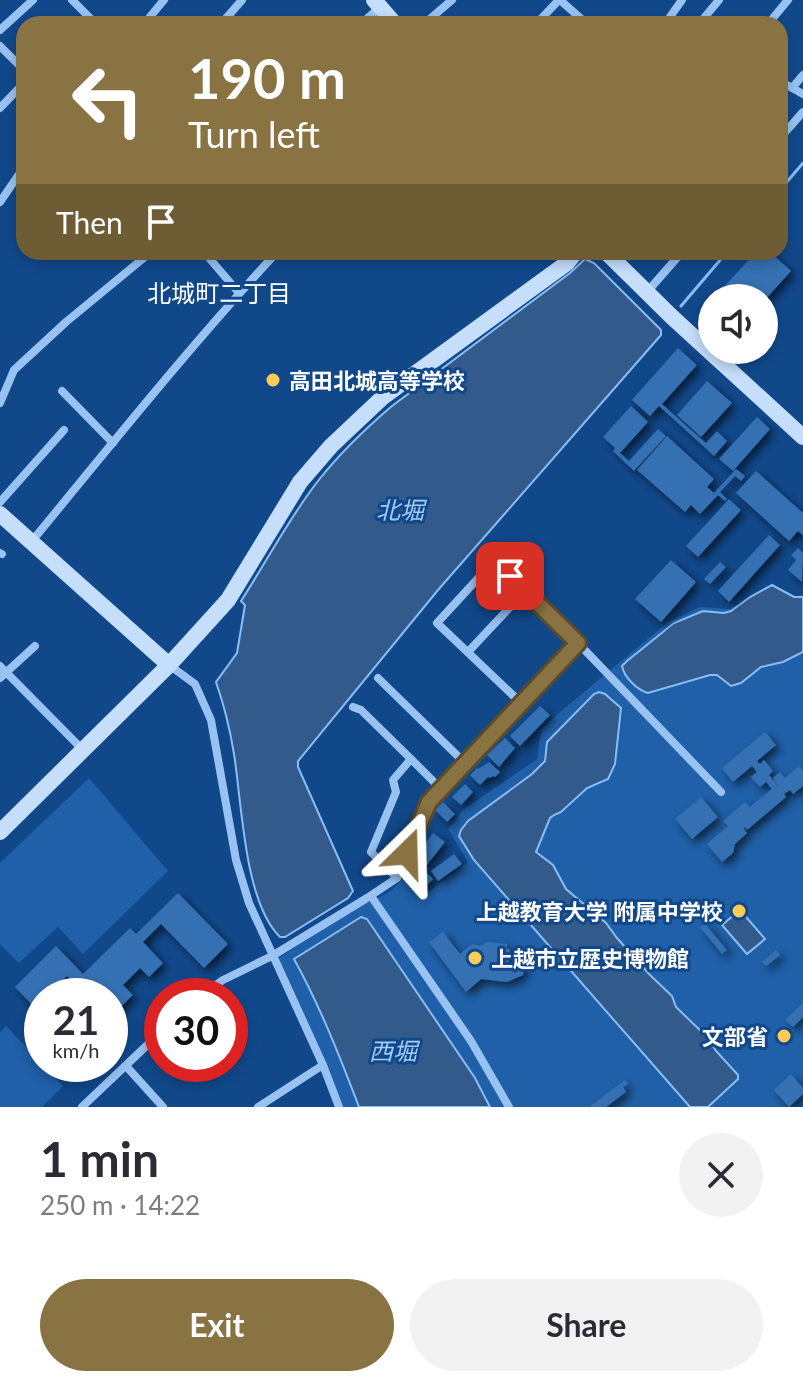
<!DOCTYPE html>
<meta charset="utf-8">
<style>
:root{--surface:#fff;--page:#f2f2f3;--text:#2b2b33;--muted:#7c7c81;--accent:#8a7343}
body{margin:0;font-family:Lato,"Noto Sans JP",sans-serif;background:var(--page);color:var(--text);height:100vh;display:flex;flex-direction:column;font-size:30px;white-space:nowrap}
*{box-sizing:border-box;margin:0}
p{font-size:26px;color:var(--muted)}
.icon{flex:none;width:44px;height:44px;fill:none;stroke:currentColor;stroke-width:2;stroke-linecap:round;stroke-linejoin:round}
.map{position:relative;height:1107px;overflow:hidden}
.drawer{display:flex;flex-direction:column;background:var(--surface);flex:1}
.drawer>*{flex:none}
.guide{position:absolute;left:16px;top:16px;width:772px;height:244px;border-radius:24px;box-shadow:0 4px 12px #0003;background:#8a7343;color:#fff;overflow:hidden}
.tools{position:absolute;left:698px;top:284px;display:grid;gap:16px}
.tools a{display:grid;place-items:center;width:80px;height:80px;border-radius:50%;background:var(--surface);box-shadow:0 4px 12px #0003;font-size:40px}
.speed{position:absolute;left:24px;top:978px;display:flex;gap:16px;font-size:40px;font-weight:700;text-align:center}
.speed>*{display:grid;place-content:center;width:104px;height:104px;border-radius:50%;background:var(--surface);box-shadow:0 4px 12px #0003;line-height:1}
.speed small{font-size:20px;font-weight:400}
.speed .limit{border:12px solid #d22;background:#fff;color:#111}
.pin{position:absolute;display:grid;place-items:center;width:68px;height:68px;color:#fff;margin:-34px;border-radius:16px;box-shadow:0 4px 12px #0006}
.me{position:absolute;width:88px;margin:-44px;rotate:22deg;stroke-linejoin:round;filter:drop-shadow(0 0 6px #0008)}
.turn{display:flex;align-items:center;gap:28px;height:168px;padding:0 40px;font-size:36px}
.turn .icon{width:104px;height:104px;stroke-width:2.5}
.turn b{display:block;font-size:56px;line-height:68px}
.then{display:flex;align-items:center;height:76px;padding:0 40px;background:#0003;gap:16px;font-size:30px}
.round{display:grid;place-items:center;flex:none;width:84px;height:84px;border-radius:42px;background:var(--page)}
.overview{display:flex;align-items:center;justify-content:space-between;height:136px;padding:0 40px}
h1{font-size:48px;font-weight:700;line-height:60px}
.primary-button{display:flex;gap:16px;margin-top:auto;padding:16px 40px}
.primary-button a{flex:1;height:92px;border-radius:48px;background:var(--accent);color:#fff;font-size:32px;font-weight:700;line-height:92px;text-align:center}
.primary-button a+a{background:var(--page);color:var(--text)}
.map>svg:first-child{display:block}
.green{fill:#1f60a8}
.water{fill:#325b8c;stroke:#88bdf5;stroke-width:2}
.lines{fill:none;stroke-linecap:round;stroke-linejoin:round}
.stream{stroke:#88bdf5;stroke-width:3}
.building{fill:#3470b2;filter:url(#shadow)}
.street{stroke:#97c2f1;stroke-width:8}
.secondary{stroke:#c5defc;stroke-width:16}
.route-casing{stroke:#5a4b2c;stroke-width:20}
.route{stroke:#8a7343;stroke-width:14}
.poi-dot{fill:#ffcb57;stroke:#11488a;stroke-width:3}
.labels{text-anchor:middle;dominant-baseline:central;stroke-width:6;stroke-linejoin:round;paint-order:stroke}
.poi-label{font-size:22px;font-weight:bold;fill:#fff;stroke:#11488a;text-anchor:start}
.neighbourhood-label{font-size:24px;fill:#fff;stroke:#11488a}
.water-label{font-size:24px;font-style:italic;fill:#a2ccf9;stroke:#11488a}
</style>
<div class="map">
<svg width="803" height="1107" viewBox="0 0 803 1107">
<defs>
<filter id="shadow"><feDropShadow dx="4.5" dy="4.5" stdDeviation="4" flood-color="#0009"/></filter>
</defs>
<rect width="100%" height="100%" fill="#11488a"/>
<g class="green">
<path d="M772 584 798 597 803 594V1107H343L327 1063 277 959C303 942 330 925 357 908 374 898 392 896 403 877L423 896 468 862 448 829 463 810 537 759 541 731 553 718 667 623 700 607 730 609Z"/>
<polygon points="89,778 168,871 83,954 58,927 19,963 0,944 0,863"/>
<polygon points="6,1026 63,1086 42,1107 0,1107 0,1032"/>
</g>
<g class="water">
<path d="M585 259 594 263 661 330V335L438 590 298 761V767L353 891 348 898 285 937H280C244 902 242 803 234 754 230 729 224 705 216 682L237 653 245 605 241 601C267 561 289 518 318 481 340 453 365 429 392 406L570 273Z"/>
<path d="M772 585 794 597H803V652L783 662 761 667 741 683 731 686 717 675H710L648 693C637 690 624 677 622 666L627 661 674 623 703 611 724 613 731 611 750 597Z"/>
<polygon points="599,692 605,694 621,708 615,764 608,779 587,788 561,812 554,815 550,818 536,852 553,865 566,889 606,923 617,938 649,974 672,996 676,1007 708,1038 716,1051 738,1075 738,1079 708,1107 690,1107 474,860 459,836 461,830 468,821 532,774 545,761 547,742 594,694"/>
<polygon points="740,910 765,939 747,954 722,925"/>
<path d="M361 917 367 919 475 1078 490 1107H359C340 1057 320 1006 294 959Z"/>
</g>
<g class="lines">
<g class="stream">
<polyline points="780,190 803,163"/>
<polyline points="681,306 727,252"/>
</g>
</g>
<g class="building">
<polygon points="756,252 770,252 791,271 764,301 764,298 730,298 721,290"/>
<polygon points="678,348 697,365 662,404 706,443 717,431 727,441 714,456 659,406 650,416 632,400"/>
<polygon points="707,381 732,403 701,437 677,415"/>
<polygon points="631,406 648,422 620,453 629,461 658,429 666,436 634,471 613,451 615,448 603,437"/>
<polygon points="757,417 770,429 733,471 719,459"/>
<polygon points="667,436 714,479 707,487 714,493 736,469 745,476 741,481 735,476 720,492 727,499 725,501 718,495 700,514 691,505 685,512 637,470"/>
<polygon points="756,471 803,513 803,535 798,531 789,541 736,493"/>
<polygon points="729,499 741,510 698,557 686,546"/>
<polygon points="769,535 780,545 729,602 718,591"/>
<polygon points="798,548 803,553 802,582 788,570 796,560 791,555"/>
<polygon points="671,560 696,582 661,622 635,599"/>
<polygon points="720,562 726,567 710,584 704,579"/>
<polygon points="540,706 550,715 520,746 510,736"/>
<polygon points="765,732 776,745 757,761 760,764 764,760 773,771 769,775 778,786 773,778 780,772 785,778 799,766 803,771 803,786 793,794 790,790 784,794 786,797 747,830 745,827 744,829 747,833 735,844 733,853 722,862 707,844 728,826 723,821 745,802 750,807 772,789 766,782 760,787 751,777 757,772 752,766 733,782 722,768"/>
<polygon points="505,738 515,748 499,767 487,755"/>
<polygon points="489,762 500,772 495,777 493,776 490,778 488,777 480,785 470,775 477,768 478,769"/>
<polygon points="465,784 473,792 461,805 452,797"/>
<polygon points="701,797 718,817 692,839 675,819"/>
<polygon points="443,802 455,814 447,822 435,810"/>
<polygon points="433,833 445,842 426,866 415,857"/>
<polygon points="454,854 462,864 438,881 431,871"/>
<polygon points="421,867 433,879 424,888 412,876"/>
<polygon points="178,893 228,944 204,968 161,924 143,942 163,963 149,977 140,968 123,985 133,995 110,1017 110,996 79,996 82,992 67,976 47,996 42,996 42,1001 35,1008 15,987 56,946 83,974 130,928 136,934"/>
<polygon points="705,924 727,950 722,954 700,927"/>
<polygon points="443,932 460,954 472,944 480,946 488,942 507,944 507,949 510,949 509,962 525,963 523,975 507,982 481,979 466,992 429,942"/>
<polygon points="776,950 780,955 766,966 762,962"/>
<polygon points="803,1003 803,1017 793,1027 785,1020"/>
<polygon points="791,1074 803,1088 803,1094 789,1107 774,1090"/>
<polygon points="625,1080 628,1084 623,1087 626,1092 606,1107 589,1107"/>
</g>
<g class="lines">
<g class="street">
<polyline points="72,0 96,24"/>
<polyline points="560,0 587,24"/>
<polyline points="144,24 164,0"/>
<polyline points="221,24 242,0"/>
<polyline points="361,24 380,7"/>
<polyline points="424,24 452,0"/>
<polyline points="536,24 559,0"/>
<polyline points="665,24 682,0"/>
<polyline points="699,24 719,0"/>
<polyline points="768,24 788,0"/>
<polyline points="0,30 33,0"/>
<polyline points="0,46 24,70"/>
<polyline points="780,81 803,94"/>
<polyline points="792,88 803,75"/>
<polyline points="0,108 24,83"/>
<polyline points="780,138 803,112"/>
<polyline points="0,202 24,167"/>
<polyline points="204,252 239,293"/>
<polyline points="647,292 682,252"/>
<polyline points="62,391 113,443"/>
<polyline points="0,403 14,370 66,322 151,252"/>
<polyline points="0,502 64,430"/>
<path d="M32 541C112 444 191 345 277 252"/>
<polyline points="485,552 578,643 721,792"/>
<polyline points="0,553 2,554"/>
<polyline points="494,561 437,623 521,703"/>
<polyline points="468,652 525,591"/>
<polyline points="169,665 195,684 211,720 236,860 249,903 323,1065 339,1107"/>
<polyline points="0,666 84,751"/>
<polyline points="0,678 35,646"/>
<polyline points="378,678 465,763"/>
<polyline points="353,707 361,710 411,759"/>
<polyline points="397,878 371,852 396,792 393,780 411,759 441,789"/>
<polyline points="371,896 471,1041 509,1107"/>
<polyline points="200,996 223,980 272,956 367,898 397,878 429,802 578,643"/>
<polyline points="126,1066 163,1107"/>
<polyline points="82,1107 162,1031"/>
<polyline points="258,1107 323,1065"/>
</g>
<g class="secondary">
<polyline points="374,0 395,24"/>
<polyline points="606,252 672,317 803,437"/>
<polyline points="0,514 169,665"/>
<polyline points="0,832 169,665 228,600 300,482 331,446 383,397 567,263 576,252"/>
</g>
</g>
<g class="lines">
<defs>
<polyline id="route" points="407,853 429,802 578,643 510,576"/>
</defs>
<use href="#route" class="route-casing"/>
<use href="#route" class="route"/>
</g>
<g class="poi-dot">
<circle cx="273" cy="380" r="8"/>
<circle cx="739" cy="911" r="8"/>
<circle cx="475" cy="958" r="8"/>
<circle cx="784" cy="1036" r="8"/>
</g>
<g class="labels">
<g class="poi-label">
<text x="289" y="380">高田北城高等学校</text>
<text x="723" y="911" text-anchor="end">上越教育大学 附属中学校</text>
<text x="491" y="958">上越市立歴史博物館</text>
<text x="768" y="1036" text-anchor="end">文部省</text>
</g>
<g class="neighbourhood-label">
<text x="219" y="292">北城町二丁目</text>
</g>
<g class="water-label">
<text x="400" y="509">北堀</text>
<text x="393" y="1050">西堀</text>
</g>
</g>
</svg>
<div class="tools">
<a><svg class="icon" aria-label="sound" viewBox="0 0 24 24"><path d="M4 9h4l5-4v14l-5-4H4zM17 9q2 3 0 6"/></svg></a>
</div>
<div class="speed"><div>21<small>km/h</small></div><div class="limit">30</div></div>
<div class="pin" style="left:510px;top:576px;background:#d93025"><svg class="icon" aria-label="arrive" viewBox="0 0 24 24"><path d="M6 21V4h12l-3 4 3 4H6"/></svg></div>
<svg class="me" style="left:407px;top:853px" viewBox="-20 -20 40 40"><path d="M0-17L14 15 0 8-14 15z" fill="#8a7343" stroke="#fff" stroke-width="4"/></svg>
<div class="guide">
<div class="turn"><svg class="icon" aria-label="left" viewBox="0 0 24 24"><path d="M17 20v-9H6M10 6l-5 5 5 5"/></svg><div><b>190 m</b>Turn left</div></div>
<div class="then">Then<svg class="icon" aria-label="arrive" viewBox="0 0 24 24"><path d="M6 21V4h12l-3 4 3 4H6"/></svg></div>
</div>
</div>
<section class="drawer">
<div class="overview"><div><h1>1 min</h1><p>250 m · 14:22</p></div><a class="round"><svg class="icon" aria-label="close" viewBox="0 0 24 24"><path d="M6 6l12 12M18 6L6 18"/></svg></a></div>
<div class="primary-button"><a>Exit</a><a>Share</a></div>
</section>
